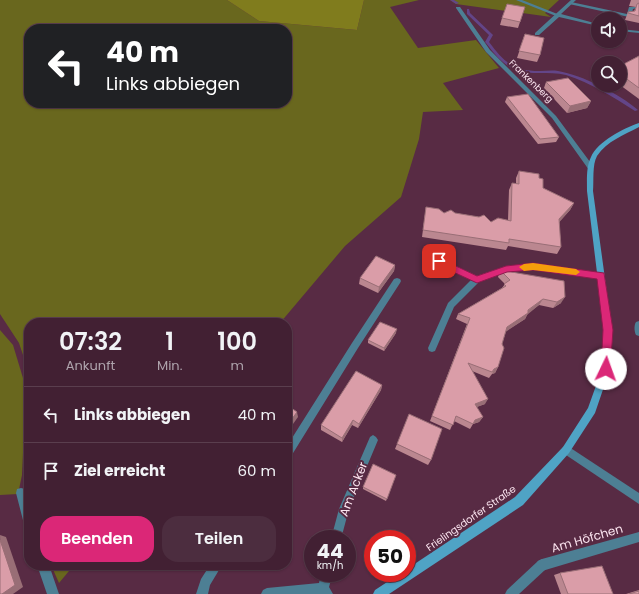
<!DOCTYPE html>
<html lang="de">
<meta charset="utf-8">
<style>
:root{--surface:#422033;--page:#4c2d3f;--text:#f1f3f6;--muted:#aea3ac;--line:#5a3e4e;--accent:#db2777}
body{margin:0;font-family:Poppins,sans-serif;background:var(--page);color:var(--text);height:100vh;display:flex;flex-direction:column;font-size:15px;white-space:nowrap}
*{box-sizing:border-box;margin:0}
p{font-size:13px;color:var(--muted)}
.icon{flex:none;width:22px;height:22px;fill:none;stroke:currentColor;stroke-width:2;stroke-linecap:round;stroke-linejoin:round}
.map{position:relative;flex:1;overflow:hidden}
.details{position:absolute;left:24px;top:318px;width:268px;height:252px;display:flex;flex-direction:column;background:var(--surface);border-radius:16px;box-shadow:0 1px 3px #0004,0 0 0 1px var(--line)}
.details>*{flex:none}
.guide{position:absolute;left:24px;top:24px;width:268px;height:84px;border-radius:16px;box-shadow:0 1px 3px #0004,0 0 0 1px var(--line);background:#202124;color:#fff;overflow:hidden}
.buttons{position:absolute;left:591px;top:12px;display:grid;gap:8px}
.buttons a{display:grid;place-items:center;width:36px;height:36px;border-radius:50%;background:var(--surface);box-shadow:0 1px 3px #0004,0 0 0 1px var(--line);font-size:20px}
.speed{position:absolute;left:304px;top:530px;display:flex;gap:8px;font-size:20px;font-weight:700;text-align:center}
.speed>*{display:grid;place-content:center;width:52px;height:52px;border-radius:50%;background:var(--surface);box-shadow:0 1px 3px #0004,0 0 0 1px var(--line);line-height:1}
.speed small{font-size:10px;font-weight:400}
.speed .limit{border:6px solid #d22;background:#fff;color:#111}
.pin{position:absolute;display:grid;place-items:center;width:34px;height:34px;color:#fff;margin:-17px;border-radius:8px;box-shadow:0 2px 6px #0006}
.me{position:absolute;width:44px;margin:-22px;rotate:3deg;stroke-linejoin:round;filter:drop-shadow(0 0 3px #0008)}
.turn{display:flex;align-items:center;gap:14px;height:84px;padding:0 16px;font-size:18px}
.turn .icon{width:52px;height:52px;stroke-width:2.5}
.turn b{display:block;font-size:28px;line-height:34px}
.eta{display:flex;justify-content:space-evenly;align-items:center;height:68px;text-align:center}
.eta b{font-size:24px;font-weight:600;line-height:28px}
.action{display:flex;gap:8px;margin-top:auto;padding:8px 16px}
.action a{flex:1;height:46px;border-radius:16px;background:var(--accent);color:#fff;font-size:16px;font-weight:600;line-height:46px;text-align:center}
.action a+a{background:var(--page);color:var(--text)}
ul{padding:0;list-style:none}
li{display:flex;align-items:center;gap:12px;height:56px;padding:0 16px;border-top:1px solid var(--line)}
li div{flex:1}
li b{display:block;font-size:15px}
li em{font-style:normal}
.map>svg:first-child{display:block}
.green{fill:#69671e;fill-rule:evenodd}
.forest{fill:#807c1d}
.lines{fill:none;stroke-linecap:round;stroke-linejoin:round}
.stream{fill:#634588;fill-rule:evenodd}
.lane{fill:#4d7f94;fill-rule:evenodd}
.street{fill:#4d7f94;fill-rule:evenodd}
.secondary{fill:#4fa3c5;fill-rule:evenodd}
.wall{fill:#bb8790}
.shaded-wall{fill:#996e76}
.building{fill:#da9da8;stroke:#996e76}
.route{fill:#db2777;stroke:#8e194d}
.slow{fill:#f59e0b}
.labels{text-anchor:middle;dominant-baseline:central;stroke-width:4;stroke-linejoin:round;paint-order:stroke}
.far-street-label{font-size:9px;fill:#fce5f0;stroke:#582b44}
.street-label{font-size:10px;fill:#fce5f0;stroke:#582b44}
.near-street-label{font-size:12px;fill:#fce5f0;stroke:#582b44}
</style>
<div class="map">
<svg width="639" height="594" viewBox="0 0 639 594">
<rect width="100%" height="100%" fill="#582b44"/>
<g class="green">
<path d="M0 0H227L259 21 357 30 364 0H419L390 7 418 48 476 40 499 68 443 83 463 110 423 112 419 139 401 197 345 246 280 323H29V373L19 343 0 314ZM29 29H287V103H29Z"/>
<polygon points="450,0 559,0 545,13 551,17 456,4"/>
<polygon points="0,330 13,345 26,388 22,475 18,494 0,495"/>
<polygon points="51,565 74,565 59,583"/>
</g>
<polygon class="forest" points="227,0 364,0 357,30 259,21"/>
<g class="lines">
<g class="stream">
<polygon points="450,0 454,0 459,3 456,4"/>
<path d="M467 9H469L470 13 492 34 493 35 489 42C504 62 513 71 540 71 546 71 552 70 558 71 582 75 620 94 638 110L635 111C613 97 591 83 566 75 557 73 549 73 539 73 511 73 502 64 486 43L485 42 489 35 467 14Z"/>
</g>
<g class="lane">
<polygon points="516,0 522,0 560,15 556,16"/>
<polygon points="571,2 627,14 629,7 635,7 637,8 633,9 631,16 629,17 569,4 569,3"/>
<polygon points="397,278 400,279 401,281 400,283 358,348 290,458 287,460 287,446 352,343 394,279"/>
<polygon points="542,559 546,561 548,565 546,569 519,594 505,594 507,590 538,561"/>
<polygon points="210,565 222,565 210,585 208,594 196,594 201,579"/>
</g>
<g class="street">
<polygon points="571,0 576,0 561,14 598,24 598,26 559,17 539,35 535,35 535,33"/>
<polygon points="456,7 460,7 490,50 556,116 593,166 593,170 589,170 552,118 486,52 456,8"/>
<polygon points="620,29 639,31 639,33 620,31"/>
<polygon points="426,252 477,276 506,266 533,264 601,273 605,276 601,279 533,270 506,272 480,281 454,307 435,351 432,352 429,351 428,348 448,303 471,280 423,257 422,255"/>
<path d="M639 321V336L636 335C634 331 634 325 636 322Z"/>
<polygon points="373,435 376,437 378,440 349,509 341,539 331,539 339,509 370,437"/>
<polygon points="566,445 639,493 639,504 563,453 561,450 563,447"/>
<polygon points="21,488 25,489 29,504 29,529 25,528 24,524 16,493 17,489"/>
<polygon points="639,532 639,542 542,571 538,569 536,565 538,561 542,559"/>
<polygon points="37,565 49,565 59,594 47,594"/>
<polygon points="321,573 333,573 329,587 333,594 261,594 263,590 267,588 319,583"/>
</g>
<path class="secondary" d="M639 123V127C624 135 607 141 597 156 592 165 594 181 593 191L612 330 610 369 595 413 569 453 523 505 389 594H373L375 590 401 573H407V569L515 497 563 447 588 408 602 369 604 330 587 191C587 180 586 167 591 157 597 142 624 128 639 123Z"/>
</g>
<g class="wall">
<polygon points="631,0 639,0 639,23 625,20 628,12 634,11 636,7 629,6"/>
<polygon points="525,7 518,28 500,25 502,18"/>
<polygon points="525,34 540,55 537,62 517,58"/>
<polygon points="639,56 639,99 620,85 620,66"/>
<polygon points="546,82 591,101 587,108 567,113 544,88"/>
<polygon points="507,97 559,137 556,142 538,144 505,102"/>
<polygon points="519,171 539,178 543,188 574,203 570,210 559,222 561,247 557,254 508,246 506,250 422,237 425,214 426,207 444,213 455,213 479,217 491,222 508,220 509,190 512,183 516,183 516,178"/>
<polygon points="395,265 394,271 378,293 359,284 360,278"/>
<polygon points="500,270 561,303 553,308 539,305 528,313 525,319 506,331 502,344 498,367 495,373 492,374 489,378 472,371 485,404 476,407 483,417 479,422 473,424 470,429 454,421 450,430 430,421 467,324 456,319 458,314 502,288 505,284 498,277"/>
<polygon points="396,333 384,351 368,343 368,340"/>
<polygon points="382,385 381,390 358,428 352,425 342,442 321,430 321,425"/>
<polygon points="397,444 431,460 428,465 395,449"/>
<polygon points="396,475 386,501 363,489 363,487"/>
<polygon points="560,573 613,594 561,594 554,575"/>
<polygon points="639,590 639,594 626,594"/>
</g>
<g class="shaded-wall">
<polygon points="591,101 587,108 567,113 570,106"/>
<polygon points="574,203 570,210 555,227 559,219"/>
<polygon points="395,265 394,271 378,293 379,287"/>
<polygon points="565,297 561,303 553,308 557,302"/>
<polygon points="543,299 539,305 527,315 528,313 525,319 504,333 507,327"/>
<polygon points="397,329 396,333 384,351 384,348"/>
<polygon points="498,367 495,373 492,374 494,369"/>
<polygon points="382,385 381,390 358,428 359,424"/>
<polygon points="488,399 485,404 472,409 475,404"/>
<polygon points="297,412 298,417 288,431 287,426"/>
<polygon points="483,417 479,422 473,424 475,420"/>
<polygon points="353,420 352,425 342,442 342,438"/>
<polygon points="0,535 6,537 23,587 13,594 2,594"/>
</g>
<g class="building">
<polygon points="639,3 639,16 628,13 628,12 635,11 637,4"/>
<polygon points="507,4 525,7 520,22 502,18"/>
<polygon points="525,34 544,38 540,55 519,51"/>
<polygon points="639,56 639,88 620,74 620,66"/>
<polygon points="568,78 591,101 570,106 546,82"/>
<polygon points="528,94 559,137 540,139 507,97"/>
<polygon points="519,171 539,174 539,178 543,179 543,188 574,203 559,219 561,247 509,239 509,243 423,230 426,207 439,209 444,213 451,210 455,213 479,217 484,215 491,222 498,218 511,221 512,183 519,184"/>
<polygon points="376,256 395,265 379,287 360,278"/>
<polygon points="500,270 564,281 565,297 557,302 543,299 528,310 528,313 507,327 502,344 504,348 498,367 494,369 492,372 468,363 488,399 475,404 483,417 475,420 473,424 456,416 453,425 432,416 470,318 458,314 506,286 504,284 510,280"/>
<polygon points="380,322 397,329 384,348 368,340"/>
<polygon points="356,371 382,385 359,424 353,420 342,438 321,425"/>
<polygon points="287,405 297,412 287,426"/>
<polygon points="409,414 442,429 431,460 397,444"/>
<polygon points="373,464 396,475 387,499 363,487"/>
<polygon points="0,540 15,585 2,594 0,594"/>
<polygon points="602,566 613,594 568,594 560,573"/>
<polygon points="639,591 639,594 629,594"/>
</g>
<polygon class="route" points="439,258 477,276 506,266 533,263 604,273 613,330 610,372 606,373 601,369 603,330 597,279 533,270 507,272 477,283 436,264 434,261"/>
<polygon class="slow" points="533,263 576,269 580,272 576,275 533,270 524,271 519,267 524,264"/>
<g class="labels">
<g class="far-street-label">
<text transform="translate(531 81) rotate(44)">Frankenberg</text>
</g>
<g class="street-label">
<text transform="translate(471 518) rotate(-35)">Frielingsdorfer Straße</text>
</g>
<g class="near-street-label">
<text transform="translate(353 489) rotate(-69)">Am Acker</text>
<text transform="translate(587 538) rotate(-16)">Am Höfchen</text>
</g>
</g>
</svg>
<div class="buttons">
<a><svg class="icon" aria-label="sound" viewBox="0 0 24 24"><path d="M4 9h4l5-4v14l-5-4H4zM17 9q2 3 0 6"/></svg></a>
<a><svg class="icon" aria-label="search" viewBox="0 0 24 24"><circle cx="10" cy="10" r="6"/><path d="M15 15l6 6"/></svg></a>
</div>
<div class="speed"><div>44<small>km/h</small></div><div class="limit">50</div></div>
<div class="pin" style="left:439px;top:261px;background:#d93025"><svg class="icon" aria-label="arrive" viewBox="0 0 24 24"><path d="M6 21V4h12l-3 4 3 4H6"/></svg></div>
<svg class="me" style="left:606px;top:369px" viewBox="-20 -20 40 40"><circle r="19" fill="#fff"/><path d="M0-13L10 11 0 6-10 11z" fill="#db2777"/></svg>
<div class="guide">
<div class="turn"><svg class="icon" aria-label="left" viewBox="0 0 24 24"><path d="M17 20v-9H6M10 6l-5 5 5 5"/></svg><div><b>40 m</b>Links abbiegen</div></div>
</div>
<section class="details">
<div class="eta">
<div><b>07:32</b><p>Ankunft</p></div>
<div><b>1</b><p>Min.</p></div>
<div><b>100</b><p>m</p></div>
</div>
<ul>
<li><svg class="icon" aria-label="left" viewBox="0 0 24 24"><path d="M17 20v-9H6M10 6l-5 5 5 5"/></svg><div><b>Links abbiegen</b></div><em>40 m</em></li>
<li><svg class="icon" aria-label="arrive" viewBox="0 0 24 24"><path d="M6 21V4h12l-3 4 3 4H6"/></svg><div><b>Ziel erreicht</b></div><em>60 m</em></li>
</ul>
<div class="action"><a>Beenden</a><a>Teilen</a></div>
</section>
</div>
